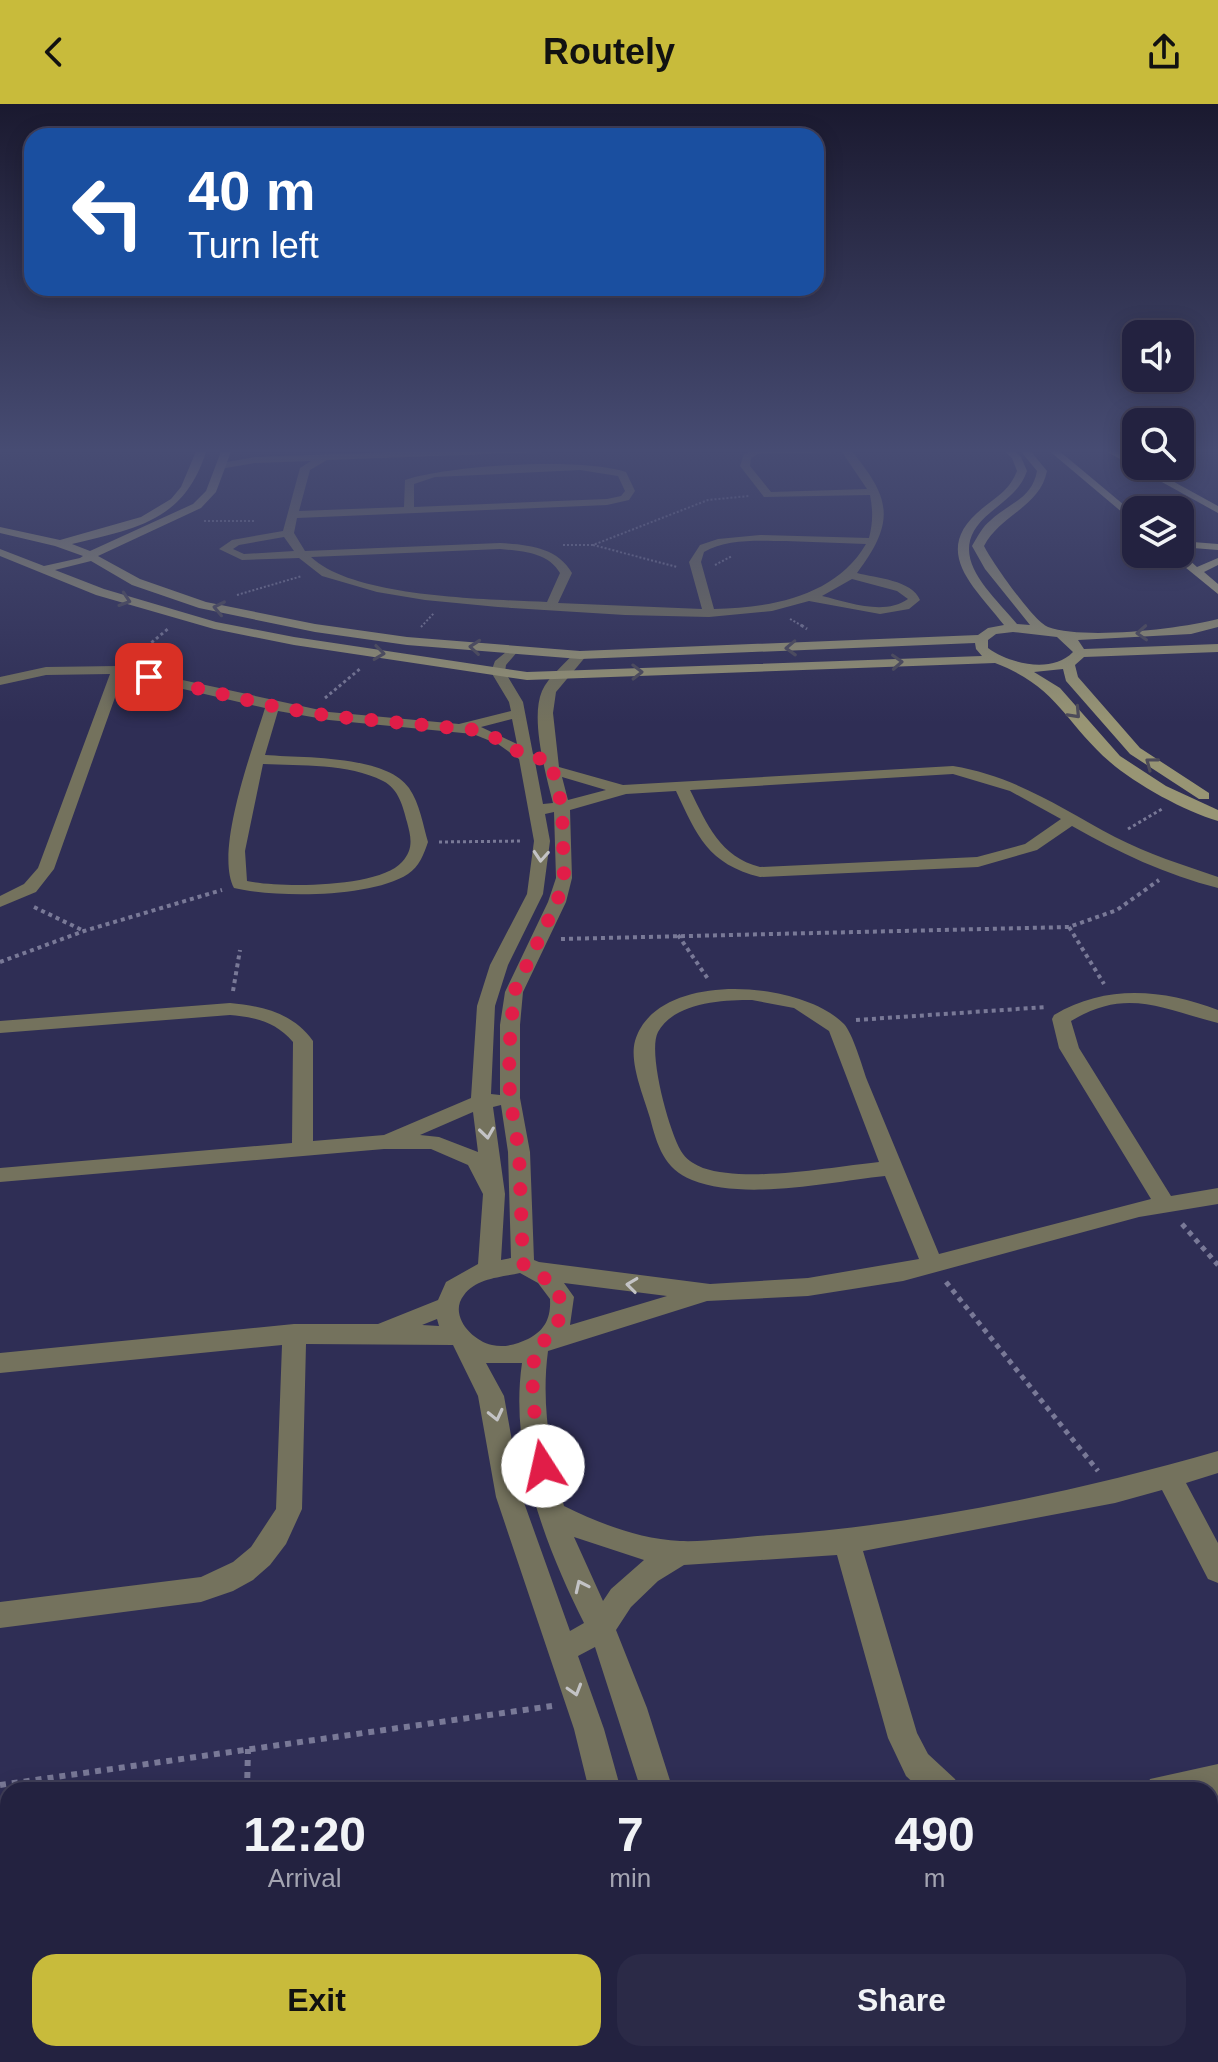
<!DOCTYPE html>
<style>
:root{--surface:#232240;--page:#2b2a47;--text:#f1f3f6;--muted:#a3a4b1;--line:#403f59;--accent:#c8bb3b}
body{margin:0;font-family:Helvetica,sans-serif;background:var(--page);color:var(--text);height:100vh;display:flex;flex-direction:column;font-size:30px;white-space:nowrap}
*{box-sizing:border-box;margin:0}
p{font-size:26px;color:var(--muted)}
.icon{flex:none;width:44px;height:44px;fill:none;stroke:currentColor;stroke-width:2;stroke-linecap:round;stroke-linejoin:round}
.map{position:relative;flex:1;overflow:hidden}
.sheet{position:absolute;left:0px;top:1678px;width:1218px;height:280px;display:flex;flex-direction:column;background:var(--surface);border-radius:24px 24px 0 0;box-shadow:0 4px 20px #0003,0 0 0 2px var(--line)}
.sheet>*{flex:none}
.top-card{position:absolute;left:24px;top:24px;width:800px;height:168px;border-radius:24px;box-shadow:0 4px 20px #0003,0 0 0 2px var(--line);background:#1a4fa0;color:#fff;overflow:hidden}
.fabs{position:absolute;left:1122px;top:216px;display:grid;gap:16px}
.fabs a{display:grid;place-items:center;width:72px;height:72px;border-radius:16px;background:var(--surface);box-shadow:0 4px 20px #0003,0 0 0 2px var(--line);font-size:40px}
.pin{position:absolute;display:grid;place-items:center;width:68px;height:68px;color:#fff;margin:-34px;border-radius:16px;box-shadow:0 4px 12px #0006}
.me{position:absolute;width:88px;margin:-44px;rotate:350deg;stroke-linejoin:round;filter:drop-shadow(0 0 6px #0008)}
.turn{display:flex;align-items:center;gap:28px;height:168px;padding:0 32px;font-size:36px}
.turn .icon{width:104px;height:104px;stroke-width:2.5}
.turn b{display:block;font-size:56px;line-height:68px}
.eta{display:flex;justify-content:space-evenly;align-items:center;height:136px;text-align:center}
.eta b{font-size:48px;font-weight:700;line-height:56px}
.primary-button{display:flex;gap:16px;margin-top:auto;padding:16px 32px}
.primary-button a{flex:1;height:92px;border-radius:24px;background:var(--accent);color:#111;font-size:32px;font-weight:700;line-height:92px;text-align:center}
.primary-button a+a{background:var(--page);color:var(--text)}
header{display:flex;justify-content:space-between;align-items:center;height:104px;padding:0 32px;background:var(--accent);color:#111;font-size:36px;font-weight:700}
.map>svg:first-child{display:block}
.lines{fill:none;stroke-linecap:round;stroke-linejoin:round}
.path-far4{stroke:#797997;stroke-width:2;stroke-dasharray:2 2;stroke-linecap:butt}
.path-far3{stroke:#797997;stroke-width:3;stroke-dasharray:3 3;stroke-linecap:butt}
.path-far2{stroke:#797997;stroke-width:4;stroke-dasharray:4 4;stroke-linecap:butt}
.path-far1{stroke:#797997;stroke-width:5;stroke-dasharray:5 5;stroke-linecap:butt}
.path{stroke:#797997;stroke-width:6;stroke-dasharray:6 6;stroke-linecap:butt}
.lane{fill:#74725d;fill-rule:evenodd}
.street{fill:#74725d;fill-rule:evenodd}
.secondary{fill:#989574;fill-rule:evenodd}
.primary{fill:#b4b085;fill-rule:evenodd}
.oneway{stroke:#4d4b59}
.oneway2{stroke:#c3c3c5}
.route{stroke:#e11d48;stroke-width:14;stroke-dasharray:0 25.2}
</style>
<header><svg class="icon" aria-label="back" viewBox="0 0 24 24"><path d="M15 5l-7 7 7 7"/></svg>Routely<svg class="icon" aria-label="share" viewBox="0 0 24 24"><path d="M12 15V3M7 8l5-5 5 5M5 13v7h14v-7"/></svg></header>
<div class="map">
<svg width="1218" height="1958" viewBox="0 0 1218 1958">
<rect width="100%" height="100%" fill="#2f2e55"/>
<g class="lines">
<g class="path-far4">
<polyline points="204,417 256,417"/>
<polyline points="563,441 593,441 708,396 749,392"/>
<polyline points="593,441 677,463"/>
<polyline points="715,461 732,452"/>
<polyline points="237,491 302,472"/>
<polyline points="790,515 804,523"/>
<polyline points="421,523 434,509"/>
</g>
<g class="path-far3">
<polyline points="801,521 807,525"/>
<polyline points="133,554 169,524"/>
<polyline points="325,594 361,564"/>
<polyline points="1128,725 1162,705"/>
<polyline points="439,738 522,737"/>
</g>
<g class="path-far2">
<polyline points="34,803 84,827"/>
<polyline points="1069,823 1104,880"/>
<polyline points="678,831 708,875"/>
<polyline points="561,835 1069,823 1117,806 1159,776"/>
<polyline points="0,858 84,827 222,786"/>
<polyline points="233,887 240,846"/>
<polyline points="856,916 1047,903"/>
</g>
<g class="path-far1">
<polyline points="1182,1120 1218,1161"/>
<polyline points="946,1178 1098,1367"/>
</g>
<g class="path">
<polyline points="0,1681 552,1602"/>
<polyline points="247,1686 248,1645"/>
<polyline points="1210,1906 1218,1905"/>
<polyline points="465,1958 522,1950"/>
<polyline points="901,1958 948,1950"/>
</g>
<polygon class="lane" points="0,345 5,345 0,347"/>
<g class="street">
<path d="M478 345H549L544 348 327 356 310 366 299 407 404 403 405 376C450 361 581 353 626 368L635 387 629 396 607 401 297 414 294 429 305 447 500 439C528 441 557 443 572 469L558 499 702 505 689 458 700 441 718 435 760 431 869 434C873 419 873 406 870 391L764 393 740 362 744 350 755 345H850C890 393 897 416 857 469 876 474 912 476 920 496L909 505 880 510 809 497 772 507 709 513 625 511 498 503 425 496 377 488 322 472 299 454 242 456 219 445 232 436 283 427 300 364 311 357 255 359 220 365 216 360 255 353ZM842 348 867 385 771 388 750 362 751 354 758 350ZM580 366 618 372 625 387 621 392 607 395 414 403V380L435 373ZM284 433 294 447 244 450 233 445 239 441ZM786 437 866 440C836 492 771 504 714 505L701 458 704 448C727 434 760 437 786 437ZM500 445C522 447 548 448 560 469L547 498C488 495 354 494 311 453ZM852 475 897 487 908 495C884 512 848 498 822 492Z"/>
<path d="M512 543 518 547 506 561 505 568 523 598 533 650 541 654 535 658 543 700 553 699C546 671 530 615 542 587 548 573 566 559 575 548L580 547 587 551 556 588 553 609 559 663 623 681 953 662C1015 672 1061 704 1115 733 1148 750 1183 761 1218 773V784C1167 771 1117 748 1072 722L1037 746 978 763 760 773C708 760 697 732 676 687L626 690 570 706 572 774 566 798 523 888 520 921V994L530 1048 534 1156 539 1158 710 1180 808 1174 919 1155 885 1072C829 1078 745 1097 692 1076 664 1065 657 1041 650 1014 644 993 629 959 635 937 656 865 801 876 844 920 853 930 862 962 867 976 891 1034 915 1092 939 1150L1151 1095 1059 944 1052 915 1054 911C1106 880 1163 885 1218 906V919C1162 905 1127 883 1071 917L1079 944 1171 1092 1218 1084V1100L1139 1113 903 1177 808 1192 707 1197 548 1247C541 1300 550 1350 564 1402 601 1420 639 1435 680 1437 709 1438 741 1433 771 1431 919 1421 1075 1388 1218 1347V1369L1186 1379 1218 1439V1479L1208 1475 1162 1386 1115 1399 863 1447 917 1629 928 1650 955 1675 960 1686H921L906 1672 888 1634 837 1451 684 1461 658 1477 631 1503 616 1526 647 1604 673 1686H641L595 1543 578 1552 604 1625 621 1686H589L574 1625 496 1393 478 1292 453 1241 306 1240 302 1405 286 1440 270 1461 253 1476 233 1487 201 1498 0 1524V1498L201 1473 233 1458 251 1443 276 1405 282 1241 0 1269V1249L294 1220H378L438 1196 446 1178 478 1160 483 1090 468 1061 431 1045H384L0 1078V1064L292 1039 293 938C276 918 255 913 230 911L0 929V917L230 899C263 902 293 909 313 937V1037L384 1031 471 994 477 902 490 861 527 790 534 737 519 655 498 640 473 630 329 616 278 607 265 651C303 654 386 651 409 684 420 700 423 721 428 738 424 750 419 763 408 770 371 794 276 794 234 784 214 747 253 644 265 604L123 571 54 765 36 788 0 803V792L24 780 38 764 110 570 46 571 0 581V573L46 563 118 562 329 608 459 620 511 607 509 598 491 568 495 557ZM512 615 517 640 481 623ZM263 660C301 662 348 659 383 677 399 685 403 703 407 718 411 733 414 745 402 758 379 784 280 784 247 777L245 747ZM953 670 1010 687 1061 715 1025 740 977 753 760 763C720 753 707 720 690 686ZM562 673 606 686 568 696ZM554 708 556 774 548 798 505 888 500 921V991L491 990 495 902 508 861 543 790 550 737 545 710ZM752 896 794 904 829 927 879 1058C831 1063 748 1079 703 1064 696 1061 688 1057 683 1050 670 1032 647 948 658 928 675 898 722 896 752 896ZM501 1001 508 1048 511 1154 501 1156 505 1090 493 1003ZM473 1008 478 1048 439 1033 420 1031ZM520 1169 538 1179 550 1195C551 1214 545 1226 528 1235 517 1240 505 1244 492 1241 472 1237 448 1211 464 1191 476 1174 502 1173 520 1169ZM564 1179 667 1192 570 1221 574 1193ZM437 1215 439 1222 422 1221ZM486 1259H522C509 1348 545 1441 584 1519L570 1527 522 1393 504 1292ZM574 1433 644 1456 611 1485 603 1497Z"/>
<polygon points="1218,1660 1218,1692 1210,1693 1210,1686 1145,1686 1150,1675"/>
<polygon points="32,1950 71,1950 68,1958 29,1958"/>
<polygon points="399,1950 435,1950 436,1958 400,1958"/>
<polygon points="633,1950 669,1950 670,1958 634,1958"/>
<polygon points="688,1950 724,1950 725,1958 689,1958"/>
</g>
<path class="secondary" d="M197 345H207C185 417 138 424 72 440L90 447 193 400 206 387 222 345H232L216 388 201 404 98 452 140 475 206 498 315 520 407 533 580 547 978 531 988 524 1004 521C973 481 929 446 984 403 998 392 1010 385 1017 367L1012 354 1002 345H1012L1021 353 1027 367C1020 387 1006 395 991 408 941 448 988 485 1017 520L1030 521 985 465 972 442C978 432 982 423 991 416 1009 399 1032 395 1037 367L1019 345H1029L1047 367C1040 403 1000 411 984 442 992 458 1034 518 1048 523 1084 536 1180 525 1218 515V523L1191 530 1078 536 1084 545 1218 540V548L1084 553 1075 561 1078 573 1140 644 1209 689V695H1199L1130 650 1066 577 1063 565 1034 568 1060 584 1120 652 1166 682 1218 706V717C1186 708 1135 680 1110 658 1065 619 1058 583 995 559L527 576 294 541 214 525 96 491 0 452V445L44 462 80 454 83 452 55 442 0 429V423L60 436 141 413 171 395 181 383ZM91 457 132 481 199 504 315 528 407 541 580 555 975 539 976 545 982 552 527 568 294 533 216 518 104 485 55 466ZM1013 528 1057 533 1073 548C1052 570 1010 560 988 544V536L996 530Z"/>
<g class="primary">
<polygon points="1047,345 1057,345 1136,411 1136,420"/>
<polygon points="1102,345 1113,345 1136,357 1136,362 1145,362 1218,402 1218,409"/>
<polygon points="1180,437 1218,440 1218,446 1180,443"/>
<polygon points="1180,448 1197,463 1218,454 1218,461 1204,468 1218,480 1218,490 1169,450"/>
</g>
</g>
<defs><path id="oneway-chevron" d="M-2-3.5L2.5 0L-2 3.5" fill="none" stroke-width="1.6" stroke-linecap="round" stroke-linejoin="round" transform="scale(2)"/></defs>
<g class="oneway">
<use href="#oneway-chevron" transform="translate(125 496) rotate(18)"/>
<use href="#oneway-chevron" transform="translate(219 504) rotate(-168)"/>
<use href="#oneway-chevron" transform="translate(1142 529) rotate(177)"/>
<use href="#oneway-chevron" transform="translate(475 543) rotate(-175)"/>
<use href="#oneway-chevron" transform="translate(791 544) rotate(178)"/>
<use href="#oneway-chevron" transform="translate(379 549) rotate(7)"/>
<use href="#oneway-chevron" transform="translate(897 558) rotate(-3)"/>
<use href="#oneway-chevron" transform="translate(637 568) rotate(-1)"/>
<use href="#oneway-chevron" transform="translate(1075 609) rotate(47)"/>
<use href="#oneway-chevron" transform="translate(1151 659) rotate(-143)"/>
</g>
<g class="oneway2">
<use href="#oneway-chevron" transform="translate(541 752) rotate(94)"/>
<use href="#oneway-chevron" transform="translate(487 1029) rotate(82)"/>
<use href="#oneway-chevron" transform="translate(632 1181) rotate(-173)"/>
<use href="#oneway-chevron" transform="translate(496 1311) rotate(77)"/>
<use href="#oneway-chevron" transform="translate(581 1482) rotate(-115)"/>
<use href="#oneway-chevron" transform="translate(575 1586) rotate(73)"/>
</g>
<linearGradient id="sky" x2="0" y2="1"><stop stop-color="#1a192f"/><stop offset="0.56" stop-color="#474c73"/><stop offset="1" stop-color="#474c73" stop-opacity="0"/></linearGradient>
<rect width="1218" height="619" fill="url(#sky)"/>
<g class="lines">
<path class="route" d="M149 573 273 602 329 612 476 626 503 637 527 654 550 655 562 703 564 774 557 798 514 888 509 948 510 994 519 1048 523 1160 556 1182 563 1205 553 1230 536 1243C528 1284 536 1321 543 1362"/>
</g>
</svg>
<div class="fabs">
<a><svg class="icon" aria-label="sound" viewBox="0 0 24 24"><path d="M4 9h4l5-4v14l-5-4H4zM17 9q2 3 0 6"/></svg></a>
<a><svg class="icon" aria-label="search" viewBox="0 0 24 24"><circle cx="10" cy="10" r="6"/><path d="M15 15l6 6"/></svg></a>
<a><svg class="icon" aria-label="layers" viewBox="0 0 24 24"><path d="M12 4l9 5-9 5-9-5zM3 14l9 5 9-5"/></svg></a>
</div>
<div class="pin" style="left:149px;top:573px;background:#d93025"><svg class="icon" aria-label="arrive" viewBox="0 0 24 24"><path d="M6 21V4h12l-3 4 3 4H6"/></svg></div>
<svg class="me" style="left:543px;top:1362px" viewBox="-20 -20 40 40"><circle r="19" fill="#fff"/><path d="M0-13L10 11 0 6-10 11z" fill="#e11d48"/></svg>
<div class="top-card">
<div class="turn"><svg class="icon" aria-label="left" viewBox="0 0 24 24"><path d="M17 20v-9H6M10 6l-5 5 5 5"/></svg><div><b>40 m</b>Turn left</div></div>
</div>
<section class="sheet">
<div class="eta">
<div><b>12:20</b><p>Arrival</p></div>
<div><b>7</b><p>min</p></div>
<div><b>490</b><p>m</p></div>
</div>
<div class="primary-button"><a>Exit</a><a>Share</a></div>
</section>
</div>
